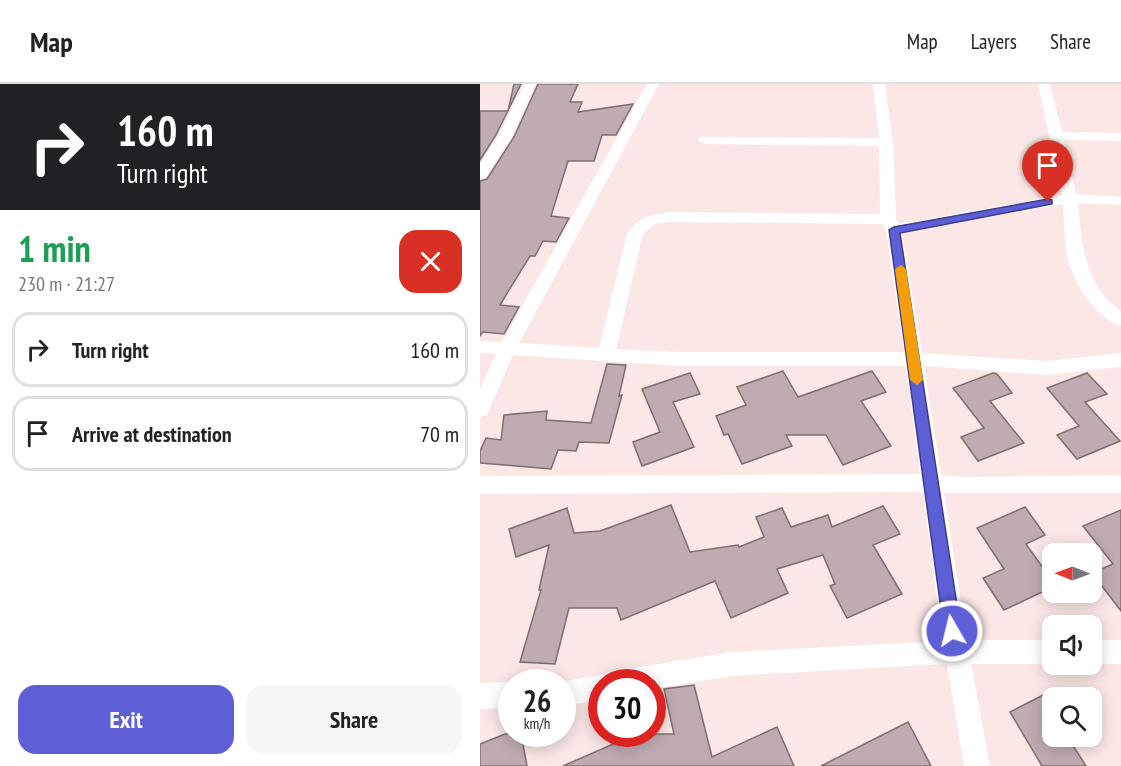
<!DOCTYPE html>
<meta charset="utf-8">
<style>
:root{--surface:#fff;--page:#f6f6f6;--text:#222;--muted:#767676;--line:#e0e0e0;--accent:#5e5ed6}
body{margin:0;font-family:"PT Sans Narrow",sans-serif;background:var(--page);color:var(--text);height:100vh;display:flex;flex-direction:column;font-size:22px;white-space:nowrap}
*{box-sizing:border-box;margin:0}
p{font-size:20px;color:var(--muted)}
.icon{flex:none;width:33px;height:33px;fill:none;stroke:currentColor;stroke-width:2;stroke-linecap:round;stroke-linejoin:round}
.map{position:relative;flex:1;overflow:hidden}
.sheet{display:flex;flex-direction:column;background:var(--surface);width:480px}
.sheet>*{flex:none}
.top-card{background:#202124;color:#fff;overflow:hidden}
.needle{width:39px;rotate:271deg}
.tools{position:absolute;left:562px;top:459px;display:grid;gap:12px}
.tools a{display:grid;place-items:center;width:60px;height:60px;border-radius:12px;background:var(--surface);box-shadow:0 3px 15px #0003;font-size:30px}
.speed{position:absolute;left:18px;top:585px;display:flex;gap:12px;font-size:30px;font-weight:700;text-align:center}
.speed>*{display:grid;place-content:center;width:78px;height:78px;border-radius:50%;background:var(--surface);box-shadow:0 3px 15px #0003;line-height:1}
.speed small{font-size:15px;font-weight:400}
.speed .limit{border:9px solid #d22;background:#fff;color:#111}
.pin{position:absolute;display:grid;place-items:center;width:51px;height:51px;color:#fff;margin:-62px -26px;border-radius:50% 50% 50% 0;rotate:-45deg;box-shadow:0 0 6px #0007}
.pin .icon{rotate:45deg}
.me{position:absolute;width:66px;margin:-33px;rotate:352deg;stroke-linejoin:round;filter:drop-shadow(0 0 4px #0008)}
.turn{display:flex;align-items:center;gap:21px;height:126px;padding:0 18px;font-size:27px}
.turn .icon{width:78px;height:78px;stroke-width:2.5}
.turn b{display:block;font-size:42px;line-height:51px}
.round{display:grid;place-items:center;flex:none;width:63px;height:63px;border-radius:18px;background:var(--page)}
.head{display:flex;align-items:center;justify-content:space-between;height:102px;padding:0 18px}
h1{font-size:36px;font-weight:700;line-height:45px;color:#1e9e55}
.primary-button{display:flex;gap:12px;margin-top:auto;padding:12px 18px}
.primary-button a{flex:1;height:69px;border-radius:18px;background:var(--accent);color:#fff;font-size:24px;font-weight:700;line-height:69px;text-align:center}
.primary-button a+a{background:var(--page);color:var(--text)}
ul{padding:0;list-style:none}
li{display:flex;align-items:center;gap:18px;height:75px;margin:0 12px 9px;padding:0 6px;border:3px solid var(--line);border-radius:18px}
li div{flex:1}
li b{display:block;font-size:22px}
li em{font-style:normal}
header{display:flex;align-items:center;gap:36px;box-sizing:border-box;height:84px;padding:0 30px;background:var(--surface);border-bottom:2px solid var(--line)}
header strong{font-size:28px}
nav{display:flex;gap:33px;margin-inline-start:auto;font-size:21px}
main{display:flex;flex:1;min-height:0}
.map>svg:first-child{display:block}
.building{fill:#bfacb1;stroke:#7f6d71;stroke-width:1.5}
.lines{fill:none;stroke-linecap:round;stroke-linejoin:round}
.minor{fill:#fff;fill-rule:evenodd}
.route{fill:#5e5ed6;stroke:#3d3d8b;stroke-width:1.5}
.slow{fill:#f59e0b}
</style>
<header>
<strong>Map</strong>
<nav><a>Map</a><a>Layers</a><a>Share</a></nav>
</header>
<main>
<section class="sheet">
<div class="top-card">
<div class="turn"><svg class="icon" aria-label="right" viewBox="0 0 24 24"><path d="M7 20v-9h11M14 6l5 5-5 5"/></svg><div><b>160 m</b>Turn right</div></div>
</div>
<div class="head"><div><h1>1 min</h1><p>230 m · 21:27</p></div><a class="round" style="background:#d93025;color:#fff"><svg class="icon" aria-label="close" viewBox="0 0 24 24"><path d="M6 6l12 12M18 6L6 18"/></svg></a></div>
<ul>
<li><svg class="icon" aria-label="right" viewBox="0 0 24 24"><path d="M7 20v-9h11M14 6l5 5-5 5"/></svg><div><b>Turn right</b></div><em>160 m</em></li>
<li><svg class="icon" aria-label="arrive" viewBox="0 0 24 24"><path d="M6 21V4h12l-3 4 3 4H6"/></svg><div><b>Arrive at destination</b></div><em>70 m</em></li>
</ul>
<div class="primary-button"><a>Exit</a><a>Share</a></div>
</section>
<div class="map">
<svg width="641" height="682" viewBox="0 0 641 682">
<rect width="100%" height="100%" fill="#fbe7e5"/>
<g class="building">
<polygon points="34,0 41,0 16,51 0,76 0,27 28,27"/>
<polygon points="58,0 98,0 90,18 102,18 98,28 153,20 136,51 122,51 114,77 88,77 71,132 89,134 76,158 63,157 55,172 50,172 20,221 39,223 24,250 3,248 0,252 0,97 7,95 34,53"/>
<polygon points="127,280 146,281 139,312 142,311 129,359 99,358 96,367 78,366 71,385 0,379 0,367 6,354 21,356 24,331 67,327 66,336 111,339"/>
<polygon points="303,287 318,313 392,287 406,308 381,317 411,362 363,381 346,351 306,351 312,362 262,380 248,350 244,351 236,332 266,321 257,303"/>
<polygon points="210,289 220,310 193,318 214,363 162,382 153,358 180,348 162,305"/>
<polygon points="513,289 517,290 532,309 510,317 544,359 498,377 481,353 504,344 473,304"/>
<polygon points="607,289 627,310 605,318 640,357 597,375 577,351 599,342 567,304"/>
<polygon points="191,421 210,468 258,461 259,463 284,453 276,433 302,424 311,443 348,431 352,443 403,422 420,450 393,461 422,510 367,534 350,502 355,500 343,471 297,485 308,509 251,534 235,497 141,536 137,524 89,524 75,580 40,578 61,506 59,506 69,461 36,473 29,445 87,424 94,449 120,447"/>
<polygon points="545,423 565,451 546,460 573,498 573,503 524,526 503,494 524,485 497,444"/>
<polygon points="641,426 641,527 612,489 633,480 603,442"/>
<polygon points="214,601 232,673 297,643 314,682 83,682 156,650 194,650 184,605"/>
<polygon points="573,606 573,652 587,652 606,682 562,682 530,628"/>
<polygon points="428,638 451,682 341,682"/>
<polygon points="25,650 41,650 47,682 0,682 0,660"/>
</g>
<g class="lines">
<g class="minor">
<polygon points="44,0 56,0 32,52 5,94 0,95 0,80 18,52"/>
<path d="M167 0H179L39 259 119 264 147 150C158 133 171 131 190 128L400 130 399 62 225 60 218 56 220 53 399 54 393 0H405L413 58 416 135 419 140 582 111 558 0H570L582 48 641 49V57L584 56 596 110 641 113V121L598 119C602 160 604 201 641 227V242C615 234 592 197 587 171 584 154 584 136 583 120L422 149 442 269 567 277 641 269V283L567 291 444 282 461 391 485 393 641 391V409H464L487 556H573V580H491L510 682H484L467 580 252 592 172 605V598H122V616L82 622V598H79L122 591 130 594 132 589 141 586 252 568 463 557 443 408 0 410V392L440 390 426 282H199L33 271 7 331 0 333V305L16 270 0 269V257L22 258ZM190 138 403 140 406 146 424 268H199L136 265 163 150 175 140Z"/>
<rect x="612" y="556" width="29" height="24"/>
<polygon points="32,598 32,624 0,625 0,599"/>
</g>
</g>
<polygon class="route" points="568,115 572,116 572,120 420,149 481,547 478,553 472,555 466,553 464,547 409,146 414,143"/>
<polygon class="slow" points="421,181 426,185 443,296 437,301 430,296 415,185"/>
</svg>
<div class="tools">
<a><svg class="needle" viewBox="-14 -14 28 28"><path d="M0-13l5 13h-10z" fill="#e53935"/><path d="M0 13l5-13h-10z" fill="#767676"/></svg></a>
<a><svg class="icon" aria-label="sound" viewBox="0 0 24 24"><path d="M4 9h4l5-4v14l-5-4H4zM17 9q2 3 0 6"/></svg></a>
<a><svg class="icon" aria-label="search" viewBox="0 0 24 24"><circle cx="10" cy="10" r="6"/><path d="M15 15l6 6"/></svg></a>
</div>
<div class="speed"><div>26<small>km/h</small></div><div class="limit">30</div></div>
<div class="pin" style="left:568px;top:118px;background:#d93025"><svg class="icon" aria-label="arrive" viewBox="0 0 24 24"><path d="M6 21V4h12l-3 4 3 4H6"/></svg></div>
<svg class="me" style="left:472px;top:547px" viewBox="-20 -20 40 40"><circle r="17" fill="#5e5ed6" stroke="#fff" stroke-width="3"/><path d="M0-11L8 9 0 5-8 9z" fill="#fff"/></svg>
</div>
</main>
